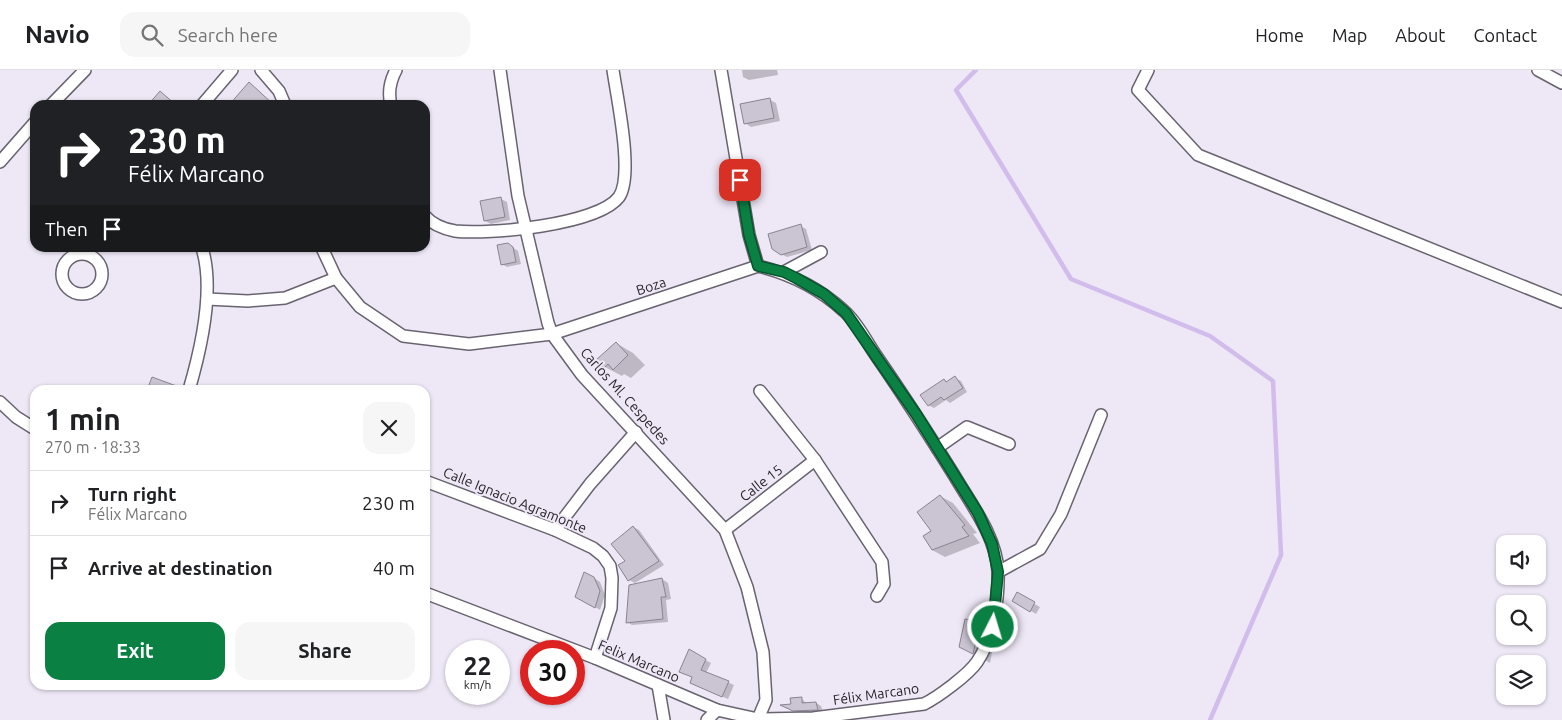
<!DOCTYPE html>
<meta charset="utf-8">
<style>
:root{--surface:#fff;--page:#f6f6f6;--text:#202124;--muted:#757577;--line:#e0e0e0;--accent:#0b8043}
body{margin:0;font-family:Ubuntu,sans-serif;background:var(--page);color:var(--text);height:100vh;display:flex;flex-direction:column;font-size:19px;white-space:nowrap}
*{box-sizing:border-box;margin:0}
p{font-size:16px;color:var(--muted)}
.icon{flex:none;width:28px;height:28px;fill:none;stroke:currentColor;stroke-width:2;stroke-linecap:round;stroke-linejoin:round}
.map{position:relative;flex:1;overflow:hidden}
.sheet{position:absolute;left:30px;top:315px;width:400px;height:305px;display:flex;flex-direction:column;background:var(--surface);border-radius:15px;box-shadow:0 1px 4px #0004}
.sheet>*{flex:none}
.hud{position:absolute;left:30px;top:30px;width:400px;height:152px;border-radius:15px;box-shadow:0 1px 4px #0004;background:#202124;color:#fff;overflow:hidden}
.tools{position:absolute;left:1496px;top:465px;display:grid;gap:10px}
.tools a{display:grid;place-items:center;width:50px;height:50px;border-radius:10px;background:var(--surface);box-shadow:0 1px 4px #0004;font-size:25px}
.speed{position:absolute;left:445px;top:570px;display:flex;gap:10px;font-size:25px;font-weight:700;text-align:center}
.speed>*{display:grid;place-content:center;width:65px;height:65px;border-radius:50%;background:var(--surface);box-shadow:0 1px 4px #0004;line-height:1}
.speed small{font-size:12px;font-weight:400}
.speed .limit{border:8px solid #d22;background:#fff;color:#111}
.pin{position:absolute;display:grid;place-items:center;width:42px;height:42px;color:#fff;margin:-21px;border-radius:10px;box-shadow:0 2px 8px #0006}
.me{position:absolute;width:55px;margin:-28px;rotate:5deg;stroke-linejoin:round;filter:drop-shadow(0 0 4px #0008)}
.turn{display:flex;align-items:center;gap:18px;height:105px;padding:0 15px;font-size:22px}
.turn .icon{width:65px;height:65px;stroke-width:2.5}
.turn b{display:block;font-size:35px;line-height:42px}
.then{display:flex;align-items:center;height:48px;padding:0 15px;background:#0003;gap:10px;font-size:19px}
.round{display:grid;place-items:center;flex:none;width:52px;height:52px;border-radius:15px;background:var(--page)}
.summary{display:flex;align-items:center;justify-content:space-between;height:85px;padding:0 15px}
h1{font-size:30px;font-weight:600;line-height:38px}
.button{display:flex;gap:10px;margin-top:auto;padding:10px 15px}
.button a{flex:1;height:58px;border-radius:15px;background:var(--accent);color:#fff;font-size:20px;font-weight:600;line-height:58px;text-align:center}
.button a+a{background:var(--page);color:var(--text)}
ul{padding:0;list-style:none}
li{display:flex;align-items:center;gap:15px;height:65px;padding:0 15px;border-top:1px solid var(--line)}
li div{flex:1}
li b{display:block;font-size:19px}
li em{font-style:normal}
header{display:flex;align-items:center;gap:30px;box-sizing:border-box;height:70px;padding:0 25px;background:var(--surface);border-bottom:1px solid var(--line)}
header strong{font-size:24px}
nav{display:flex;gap:28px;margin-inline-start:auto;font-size:18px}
.search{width:350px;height:45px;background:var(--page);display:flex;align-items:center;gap:12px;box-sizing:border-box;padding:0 18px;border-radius:15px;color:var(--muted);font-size:19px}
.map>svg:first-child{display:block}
.shadow{fill:#0003}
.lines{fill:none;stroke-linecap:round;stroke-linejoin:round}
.stream{stroke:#d2bceb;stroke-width:4.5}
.building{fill:#cbc5d3;stroke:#8a8492}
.street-casing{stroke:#696370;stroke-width:14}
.street{stroke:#fff;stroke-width:11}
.route-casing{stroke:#07532c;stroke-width:12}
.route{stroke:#0b8043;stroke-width:9}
.labels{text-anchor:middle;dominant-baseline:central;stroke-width:4;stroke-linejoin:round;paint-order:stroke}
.street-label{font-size:14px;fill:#262329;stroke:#eee7f6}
</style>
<header>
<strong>Navio</strong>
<div class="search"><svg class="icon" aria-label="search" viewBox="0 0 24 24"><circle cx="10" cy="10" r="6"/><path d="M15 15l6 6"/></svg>Search here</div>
<nav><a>Home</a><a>Map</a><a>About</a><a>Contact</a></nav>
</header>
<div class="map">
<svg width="1562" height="650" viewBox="0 0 1562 650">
<rect width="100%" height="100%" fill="#eee7f6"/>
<g class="shadow">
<polygon points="742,0 777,0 778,5 749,10 743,7"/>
<polygon points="770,30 776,33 780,51 751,57 745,53"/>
<polygon points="501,129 507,132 510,150 491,154 485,151"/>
<polygon points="800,156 806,159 812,180 787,187 781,184"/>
<polygon points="508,174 518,181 521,194 507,197 502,194"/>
<polygon points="616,273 633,283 645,295 631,308 624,304 622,306 605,297"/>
<polygon points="955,308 961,311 967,322 950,333 946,330 934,338 928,335 944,310 948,312"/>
<polygon points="940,426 953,433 977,463 973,464 980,473 945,487 932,480 932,461"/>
<polygon points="633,457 639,460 664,495 635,513 629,510 627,491"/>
<polygon points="594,508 600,512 605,525 600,540 577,526"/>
<polygon points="662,509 668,513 671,529 666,530 668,552 632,555 627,552"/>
<polygon points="1017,524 1040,537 1036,544 1014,531"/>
<polygon points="979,553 996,562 990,593 961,576"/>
<polygon points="689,581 711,593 706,603 734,615 728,629 697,616"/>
<polygon points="801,628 807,634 816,633 821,636 823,642 799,643 784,636 792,635"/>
</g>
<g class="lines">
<polyline class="stream" points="976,0 956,20 1071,209 1210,266 1273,311 1281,485 1210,650"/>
</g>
<g class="building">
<polygon points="249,12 274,35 229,35"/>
<polygon points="160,21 176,35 148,35"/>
<polygon points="770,28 774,48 744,54 740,34"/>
<polygon points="501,127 505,147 484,151 480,131"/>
<polygon points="801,154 807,177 781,185 772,179 768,164"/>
<polygon points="508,173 513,177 516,192 501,195 497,175"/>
<polygon points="616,272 628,285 613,300 608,294 604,298 596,290"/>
<polygon points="955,306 963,318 944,330 941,327 928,336 920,325 944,309 946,312"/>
<polygon points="152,307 182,318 182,320 147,320"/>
<polygon points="940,425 965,455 962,457 969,466 932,480 923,466 931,461 917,442"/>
<polygon points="633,456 659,491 628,511 618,495 625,491 611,474"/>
<polygon points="584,502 594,507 600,521 595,538 575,527"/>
<polygon points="662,508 666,527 661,527 663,549 626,553 629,515"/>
<polygon points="1017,522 1035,532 1030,542 1012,531"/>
<polygon points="965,549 980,551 973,584 959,577"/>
<polygon points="689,579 706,589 701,600 729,611 722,627 690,613 692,607 679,602"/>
<polygon points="802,627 802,633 816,632 818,640 793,641 780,635 791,634 790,628"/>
</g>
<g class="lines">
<defs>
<g id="street">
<polyline points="261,0 279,21 285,35"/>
<polyline points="500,0 518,126 548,253 552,264 582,305 725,460 747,517 763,582 766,630 758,649"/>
<polyline points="721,0 749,165 758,196"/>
<polyline points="1148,0 1138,20 1198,85 1562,232"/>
<polyline points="1538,0 1562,13"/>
<polyline points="51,35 85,0"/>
<polyline points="202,35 232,0"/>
<path d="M391 35C388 23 390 11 396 0"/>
<polyline points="0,92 35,52"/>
<path d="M425 146C432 154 444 159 455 161 488 165 598 155 619 127 634 105 617 28 613 0"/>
<polyline points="322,178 336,208 360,237 403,266 469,274 552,264 758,196"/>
<circle cx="82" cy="204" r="20"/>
<polyline points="784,202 821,182"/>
<polyline points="207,229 248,231 285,228 336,208"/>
<path d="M189 320C201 279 215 219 202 178"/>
<polyline points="760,321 815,390 882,492 884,514 877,526"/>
<polyline points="0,332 16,347 35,359"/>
<polyline points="937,378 967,357 1009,374"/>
<polyline points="425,411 555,460 593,478 603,486 610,496 612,508 611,538 595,588"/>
<polyline points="555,460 590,414 636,362"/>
<polyline points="725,460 815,390"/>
<polyline points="998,502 1040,479 1061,444 1101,345"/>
<path d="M425 523 595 588 717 640 758 649 813 648 924 634C938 627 968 605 977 592 993 569 999 528 998 501 996 466 971 434 954 405 929 365 904 326 877 287 867 273 858 253 844 241 819 218 791 204 758 196"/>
<polyline points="658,615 664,650"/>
<polyline points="707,650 717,640"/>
</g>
</defs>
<use href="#street" class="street-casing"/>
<use href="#street" class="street"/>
</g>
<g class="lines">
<defs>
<polyline id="route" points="740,110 749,165 758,196 784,202 796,208 824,224 846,243 916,344 978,443 992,474 998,502 993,557"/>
</defs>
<use href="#route" class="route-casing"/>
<use href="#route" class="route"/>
</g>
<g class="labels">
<g class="street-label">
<text transform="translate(651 216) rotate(-18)">Boza</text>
<text transform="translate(625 326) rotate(48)">Carlos Ml. Cespedes</text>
<text transform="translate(761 413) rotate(-38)">Calle 15</text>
<text transform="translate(515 430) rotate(22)">Calle Ignacio Agramonte</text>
<text transform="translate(639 591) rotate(23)">Felix Marcano</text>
<text transform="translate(876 624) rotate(-8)">Félix Marcano</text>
</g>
</g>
</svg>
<div class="tools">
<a><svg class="icon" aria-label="sound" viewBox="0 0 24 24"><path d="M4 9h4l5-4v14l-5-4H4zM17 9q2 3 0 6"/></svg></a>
<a><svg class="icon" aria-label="search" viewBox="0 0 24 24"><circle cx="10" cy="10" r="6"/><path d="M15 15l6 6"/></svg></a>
<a><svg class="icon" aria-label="layers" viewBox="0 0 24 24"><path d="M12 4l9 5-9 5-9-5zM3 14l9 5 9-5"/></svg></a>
</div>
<div class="speed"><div>22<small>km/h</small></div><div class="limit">30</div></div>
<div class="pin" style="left:740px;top:110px;background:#d93025"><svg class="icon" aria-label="arrive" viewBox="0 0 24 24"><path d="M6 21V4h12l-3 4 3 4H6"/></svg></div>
<svg class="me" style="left:993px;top:557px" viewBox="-20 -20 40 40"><circle r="17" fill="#0b8043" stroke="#fff" stroke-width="3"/><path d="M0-11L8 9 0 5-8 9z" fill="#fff"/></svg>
<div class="hud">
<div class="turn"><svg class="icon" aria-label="right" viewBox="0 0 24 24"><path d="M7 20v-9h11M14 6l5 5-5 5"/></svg><div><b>230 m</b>Félix Marcano</div></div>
<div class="then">Then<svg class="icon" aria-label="arrive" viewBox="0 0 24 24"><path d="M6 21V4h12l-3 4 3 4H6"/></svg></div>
</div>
<section class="sheet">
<div class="summary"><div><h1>1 min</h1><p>270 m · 18:33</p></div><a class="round"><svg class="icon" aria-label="close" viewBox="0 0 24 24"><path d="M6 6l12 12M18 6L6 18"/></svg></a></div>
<ul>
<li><svg class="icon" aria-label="right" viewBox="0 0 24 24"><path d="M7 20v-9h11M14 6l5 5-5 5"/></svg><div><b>Turn right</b><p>Félix Marcano</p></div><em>230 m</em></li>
<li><svg class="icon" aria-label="arrive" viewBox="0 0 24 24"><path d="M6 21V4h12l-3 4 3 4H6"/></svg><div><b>Arrive at destination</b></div><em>40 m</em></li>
</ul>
<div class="button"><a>Exit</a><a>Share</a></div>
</section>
</div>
